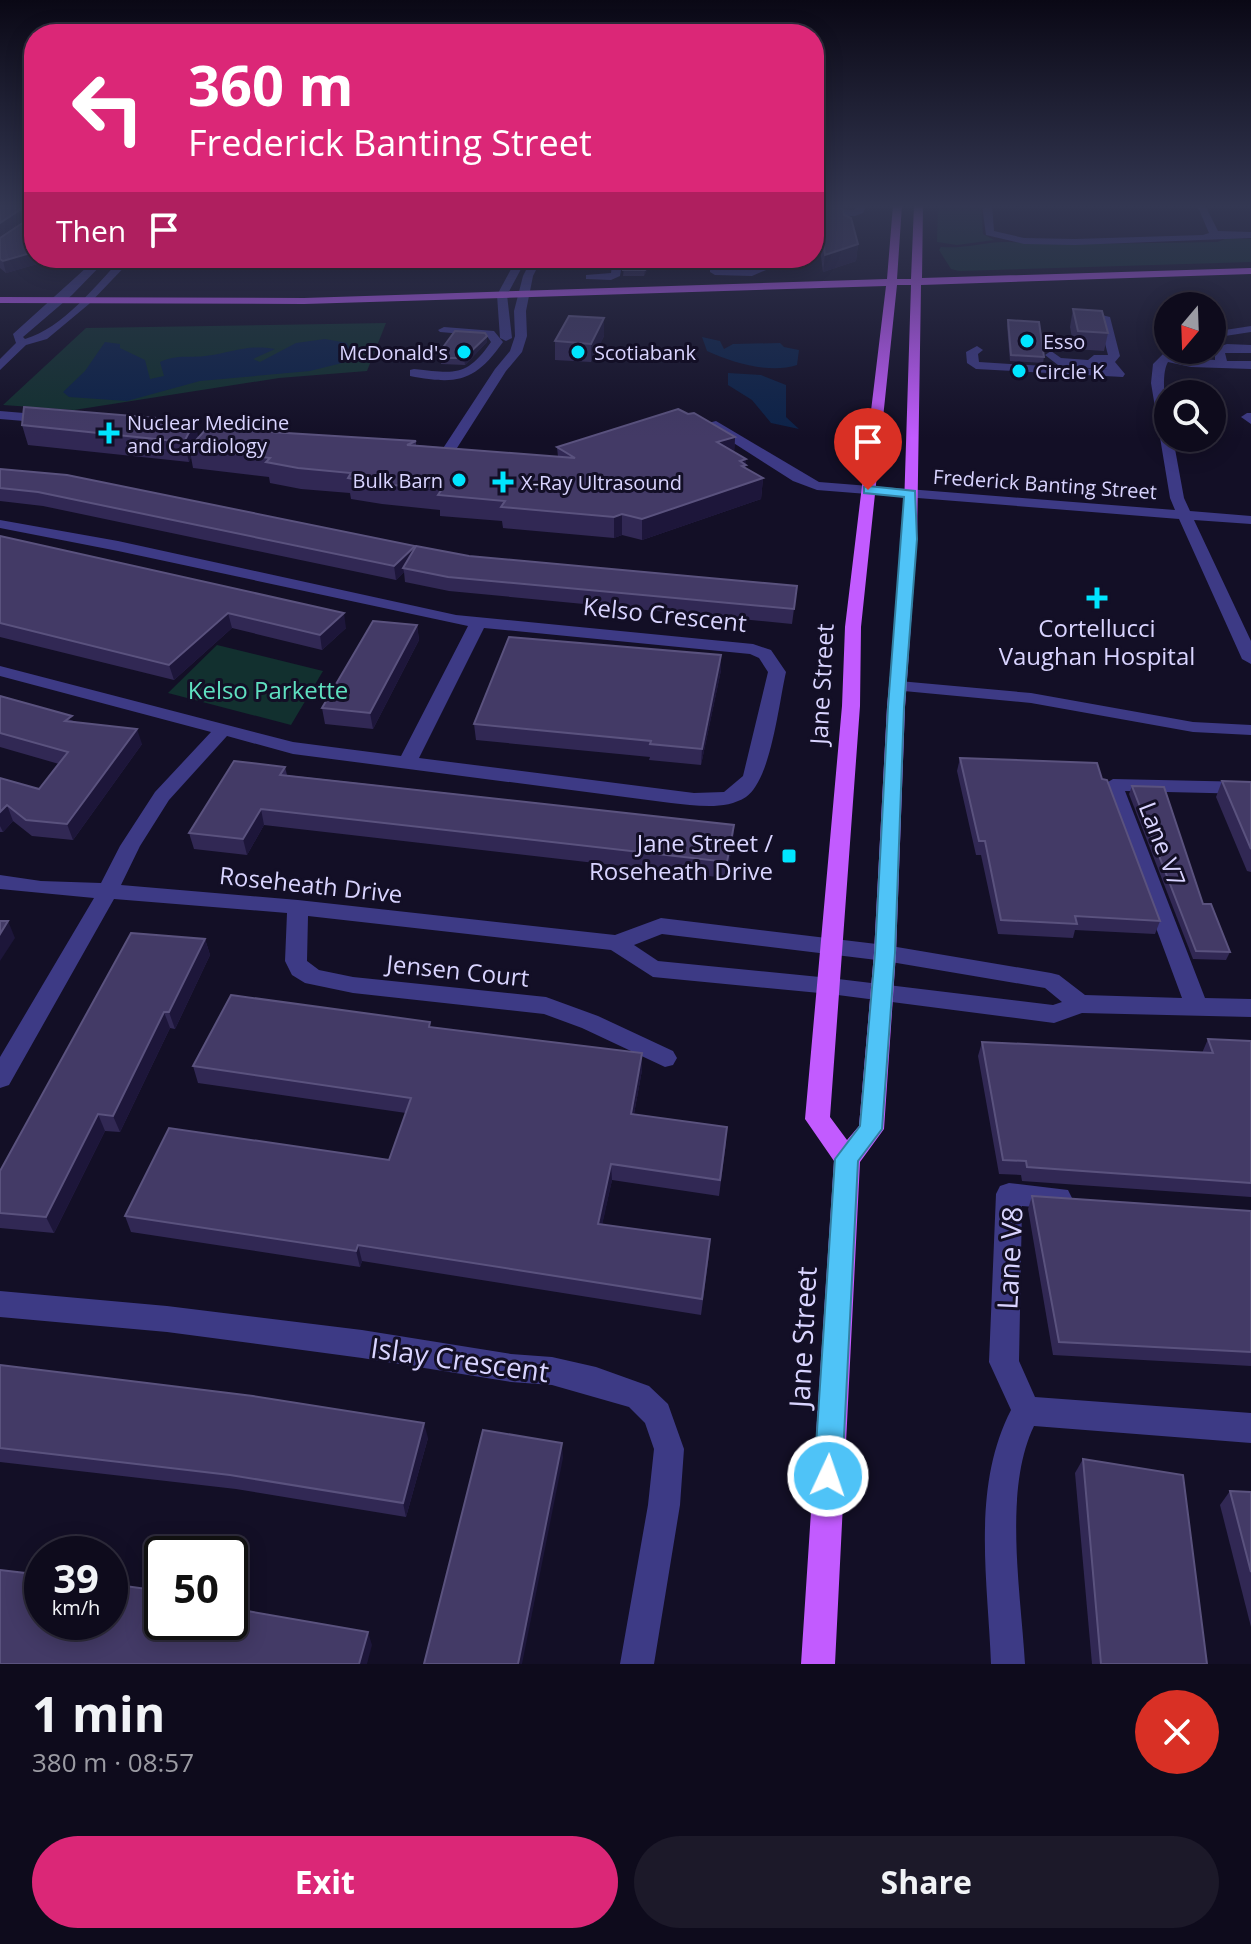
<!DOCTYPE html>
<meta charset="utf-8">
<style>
:root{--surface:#0e0b1c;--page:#1c1929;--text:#f1f3f6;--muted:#9b9ba3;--line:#2e2b3b;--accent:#db2777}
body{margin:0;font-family:"Open Sans",sans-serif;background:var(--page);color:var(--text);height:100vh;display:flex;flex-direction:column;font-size:30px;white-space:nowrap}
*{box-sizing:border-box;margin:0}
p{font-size:26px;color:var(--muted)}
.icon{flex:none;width:44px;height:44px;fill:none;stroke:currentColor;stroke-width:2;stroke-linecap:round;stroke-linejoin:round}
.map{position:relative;height:1664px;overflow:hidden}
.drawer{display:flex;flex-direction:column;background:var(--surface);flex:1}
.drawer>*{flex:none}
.top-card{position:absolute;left:24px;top:24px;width:800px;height:244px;border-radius:32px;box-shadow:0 4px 20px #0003,0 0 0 2px var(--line);background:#db2777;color:#fff;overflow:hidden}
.needle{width:52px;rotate:199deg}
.buttons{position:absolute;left:1154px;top:292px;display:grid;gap:16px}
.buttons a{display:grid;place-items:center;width:72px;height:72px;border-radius:50%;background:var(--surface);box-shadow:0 4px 20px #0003,0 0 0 2px var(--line);font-size:40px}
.speed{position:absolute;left:24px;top:1536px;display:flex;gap:16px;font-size:40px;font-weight:700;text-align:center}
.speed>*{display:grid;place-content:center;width:104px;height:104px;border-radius:50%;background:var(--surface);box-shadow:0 4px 20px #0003,0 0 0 2px var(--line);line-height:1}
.speed small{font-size:20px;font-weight:400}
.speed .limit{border:4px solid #111;border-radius:12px;background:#fff;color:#111}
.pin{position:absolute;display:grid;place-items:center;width:68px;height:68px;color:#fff;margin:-82px -34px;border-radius:50% 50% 50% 0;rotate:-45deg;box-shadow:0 0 8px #0007}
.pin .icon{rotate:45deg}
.me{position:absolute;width:88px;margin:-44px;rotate:3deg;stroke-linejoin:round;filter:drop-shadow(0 0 6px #0008)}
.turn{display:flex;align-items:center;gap:28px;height:168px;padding:0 32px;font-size:36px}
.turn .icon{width:104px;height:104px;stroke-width:2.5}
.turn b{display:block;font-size:56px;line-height:68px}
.then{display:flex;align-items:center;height:76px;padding:0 32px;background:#0003;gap:16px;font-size:30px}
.round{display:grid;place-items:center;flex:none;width:84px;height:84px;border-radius:42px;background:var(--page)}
.head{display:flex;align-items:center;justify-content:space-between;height:136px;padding:0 32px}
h1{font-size:48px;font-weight:700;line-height:60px}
.button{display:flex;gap:16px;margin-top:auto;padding:16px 32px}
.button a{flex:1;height:92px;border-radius:48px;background:var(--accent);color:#fff;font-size:32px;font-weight:700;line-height:92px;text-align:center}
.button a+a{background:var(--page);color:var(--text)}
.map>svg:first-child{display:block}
.green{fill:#12302f}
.water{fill:#0c2248}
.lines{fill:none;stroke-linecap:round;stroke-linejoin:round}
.minor{fill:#3d3a85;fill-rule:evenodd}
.major{fill:#c25bff;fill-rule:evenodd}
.wall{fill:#312854}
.shaded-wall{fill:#1d163a}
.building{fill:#433a66;stroke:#5a527e;stroke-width:2}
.route{fill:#4fc3f7;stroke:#337fa1;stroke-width:2}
.poi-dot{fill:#00e5ff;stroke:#130f26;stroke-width:3}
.labels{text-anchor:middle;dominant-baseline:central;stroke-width:6;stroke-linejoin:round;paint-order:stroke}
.far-poi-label{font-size:20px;fill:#d9d4ff;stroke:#130f26;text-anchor:start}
.far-street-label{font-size:20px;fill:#d9d4ff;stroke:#130f26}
.street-label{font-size:24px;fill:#d9d4ff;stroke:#130f26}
.poi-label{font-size:24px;fill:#d9d4ff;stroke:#130f26}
.park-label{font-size:24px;fill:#5fe0c0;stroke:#130f26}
.near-street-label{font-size:28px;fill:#d9d4ff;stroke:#130f26}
</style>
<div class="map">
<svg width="1251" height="1664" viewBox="0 0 1251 1664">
<rect width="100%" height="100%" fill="#130f26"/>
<g class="green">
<polygon points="938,205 981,205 983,234 994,240 957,245 937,242"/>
<path d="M1228 238 1251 239V262L959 271 951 269 939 250 941 247C966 249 987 241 1008 242 1078 245 1147 243 1217 242Z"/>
<polygon points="386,323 367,371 279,378 74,410 3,405 86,328"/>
<polygon points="217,645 323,671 291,725 168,693"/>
</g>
<g class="water">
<path d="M702 337 720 341 724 349 733 344 780 343 784 347 799 350 797 365C770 374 733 363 707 351Z"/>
<path d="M325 339 347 343 351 352 346 362 310 371 200 381 127 401 69 397 63 392 85 371 105 342 120 344V348L145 360 150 379 164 376 160 362C177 354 188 358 205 356 233 353 244 344 275 349L253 359 260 362 296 343Z"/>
<polygon points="728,373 761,375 786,385 786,417 799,429 771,423 752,400 728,385"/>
</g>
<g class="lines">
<g class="minor">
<polygon points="858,205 867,205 863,213 855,216 814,215 814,209 854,210"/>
<polygon points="982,205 992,205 994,231 1024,238 1075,239 1203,235 1209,233 1197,205 1205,205 1218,231 1251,232 1251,238 1075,245 1024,244 986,235"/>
<path d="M97 258H108L72 295 23 337 25 339C63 328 95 286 122 258H133L89 304 47 339 26 345 0 370V359L16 343 13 334Z"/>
<polygon points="517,258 527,258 507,295 512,338 506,341 500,338 497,295"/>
<polygon points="532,258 542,258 533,276 526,311 527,336 522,352 506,371 450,459 440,459 438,456 495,369 510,351 515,336 514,311 523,276"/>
<polygon points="613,258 623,258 620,276 611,280 586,279 586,275 611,273"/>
<polygon points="710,258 720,258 720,269 751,270 756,268 755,258 765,258 766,270 752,276 715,275 710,272"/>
<polygon points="1089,312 1110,317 1120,356 1115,362 1125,374 1123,377 976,369 967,363 966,352 977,346 983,350 978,354 979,362 1110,370 1058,365 1045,355 1051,351 1061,358 1088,360 1094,355 1108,355 1099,320 1083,315"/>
<polygon points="1251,326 1251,332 1212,338 1212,332"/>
<path d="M444 327 494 331 503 342C475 382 457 385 410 376V370L414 369C454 373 466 378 491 342L487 336 440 332 438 330Z"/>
<path d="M1227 344 1251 345V353H1225L1227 361H1251V369L1191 367 1168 362C1159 377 1168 418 1168 438H1173L1184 498 1190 511 1251 516V524L1194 520 1251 641V664L1242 659 1179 519 817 490 793 481 704 424 716 421 819 482 1175 510 1170 498 1151 383 1153 364 1168 349 1180 350 1174 356 1215 360V348Z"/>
<polygon points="0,411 48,415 54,419 48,423 0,419"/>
<polygon points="1247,413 1251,413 1251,424 1241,417"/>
<path d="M0 520 118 541 456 615 753 644 771 650 786 672C779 702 771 780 746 797 724 811 695 805 671 803L293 754 227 736 169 800 140 846 121 885 298 900 615 935 661 918 885 945 1051 973 1059 975 1085 995 1182 998 1103 785 1113 779 1251 782V794L1125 791 1205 998 1251 999V1017L1082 1013 1054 1023 830 994 653 977 611 950 308 916 307 961 319 970 353 977 546 997 598 1016 673 1051 677 1058 673 1065 665 1067 582 1028 544 1014 353 993 305 983 292 975 285 961 287 913 114 899 9 1085 0 1088V1057L94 898 0 889V875L41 881 101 883 120 846 155 792 211 732 0 676V666L293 742 401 756 468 626 118 551 0 528ZM484 628 750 654 759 658 768 672 743 776 724 792 694 793 419 758ZM662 934 885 961 1045 988 1062 1002 1053 1005 830 978 658 961 634 945Z"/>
<polygon points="899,681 1031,693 1193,722 1251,725 1251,735 1193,732 1031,703 893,690 890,686"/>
<path d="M1009 1183 1068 1190 1072 1198 1068 1206 1059 1209 1022 1206 1019 1361 1035 1397 1251 1413V1443L1034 1426C1003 1490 1021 1593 1025 1664H991C988 1580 971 1488 1011 1410L989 1362 996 1194 1000 1186Z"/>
<polygon points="0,1291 167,1306 362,1330 511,1354 552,1357 596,1367 649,1386 668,1404 684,1449 680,1505 654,1664 620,1664 648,1505 654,1449 645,1423 629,1407 552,1385 511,1382 362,1358 167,1332 0,1317"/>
</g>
<path class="major" d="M893 205H902L897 279H911L914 205H923L922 278 1251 268V274L921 285 917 539 905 707 896 953 884 1129 860 1162 835 1664H801L834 1161 805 1119 842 706 845 627 886 286 304 304 0 303V297L304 298 887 279ZM897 285H911L903 539 887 707 874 953 859 1126 847 1140 830 1117 860 706 861 627Z"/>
</g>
<g class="wall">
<polygon points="0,205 34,205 48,261 6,273 0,268 0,238 33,216 33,214 0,236"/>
<polygon points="814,205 841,205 844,215 858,244 856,261 823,272 816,218 817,206 814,206"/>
<polygon points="625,258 653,258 644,276 623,276"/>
<polygon points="1073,309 1108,333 1104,351 1074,349 1070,327"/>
<polygon points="604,318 604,336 591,362 555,360 555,341"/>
<polygon points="1008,320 1044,357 1043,363 1010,361 1007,326"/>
<polygon points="487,342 465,365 441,364 441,350"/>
<polygon points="22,425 199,437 416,441 416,445 558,457 557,447 735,437 734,452 745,464 746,468 763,478 761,499 642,540 622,535 614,538 503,528 502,521 440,516 440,510 382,504 351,499 350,493 301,489 270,483 269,477 193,468 191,457 189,462 28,445"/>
<polygon points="0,469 469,556 797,586 792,624 449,591 405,582 404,572 396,580 43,506 0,501"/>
<polygon points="0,536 346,628 322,650 232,628 174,680 0,637"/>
<polygon points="417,625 419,640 373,729 325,724 322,708"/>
<polygon points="721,655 721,670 701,765 649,760 650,757 476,740 474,724"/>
<polygon points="0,696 142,744 73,840 32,836 13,821 3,832 0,832 0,778 39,789 59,764 0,747"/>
<polygon points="960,758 1102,779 1160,921 1155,934 1075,930 1073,938 998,934 981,855 976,855 957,771"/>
<polygon points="285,767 287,775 734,825 733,841 726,878 264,825 247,855 194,849 189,833"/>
<polygon points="1222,781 1251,782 1251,872 1247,871 1216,797"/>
<polygon points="1132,786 1203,904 1230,952 1226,960 1193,959 1129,794"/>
<polygon points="205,939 210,955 175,1029 170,1028 120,1132 105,1131 54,1233 0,1228 0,1171"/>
<polygon points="431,1027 642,1070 634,1114 726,1143 719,1196 612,1180 602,1224 709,1255 701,1315 362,1261 360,1267 131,1232 125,1216 389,1160 406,1113 198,1083 193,1066"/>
<polygon points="1208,1039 1251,1041 1251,1197 1022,1181 1021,1175 999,1174 978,1056 982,1042 1202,1053"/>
<polygon points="1032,1196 1251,1211 1251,1366 1053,1355 1028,1209"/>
<polygon points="0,1365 428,1438 406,1517 236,1489 0,1462"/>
<polygon points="1083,1459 1207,1664 1092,1664 1075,1473"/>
<polygon points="1230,1491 1251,1492 1251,1627 1220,1505"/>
</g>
<g class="shaded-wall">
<polygon points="27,205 30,205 32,214 0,236 0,223"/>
<polygon points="858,244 856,261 823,272 825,255"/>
<polygon points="34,252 34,258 51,258 48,261 6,273 3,261"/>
<polygon points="651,258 653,258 644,276 645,270"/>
<polygon points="604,318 604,336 591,362 591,344"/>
<polygon points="487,336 487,342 465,365 464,358"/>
<polygon points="195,421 199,441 189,448 191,457 189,462 184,442"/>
<polygon points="735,437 734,457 717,442"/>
<polygon points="746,459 745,484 763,478 761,499 642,540 642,519 740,461"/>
<polygon points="622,514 622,535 614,538 614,517"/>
<polygon points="415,546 408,569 403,568 404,572 396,580 394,566"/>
<polygon points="228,613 232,628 174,680 169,665"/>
<polygon points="344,613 346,628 322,650 320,635"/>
<polygon points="417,625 419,640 373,729 370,713"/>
<polygon points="721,655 721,670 701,765 702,749"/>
<polygon points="137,729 142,744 73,840 67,824"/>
<polygon points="7,805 13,821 3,832 0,826 0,812"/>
<polygon points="261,809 264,825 247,855 243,839"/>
<polygon points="734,825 733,841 726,878 727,862"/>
<polygon points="8,921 15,938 0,961 0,934"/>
<polygon points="205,939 210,955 175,1029 169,1012"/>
<polygon points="164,1012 170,1028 120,1132 113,1116"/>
<polygon points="642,1053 642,1070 631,1130 631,1114"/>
<polygon points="98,1114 105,1131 54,1233 46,1217"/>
<polygon points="611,1164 612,1180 599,1240 598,1224"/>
<polygon points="358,1245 362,1261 360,1267 356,1251"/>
<polygon points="424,1423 428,1438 406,1517 403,1503"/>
<polygon points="562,1443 563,1458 522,1664 518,1664"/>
<polygon points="368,1632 372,1645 367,1664 359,1664"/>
</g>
<g class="building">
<polygon points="0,205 27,205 0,223"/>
<polygon points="33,205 34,252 3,261 0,259 0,238 33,216"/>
<polygon points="818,205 841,205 844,215 851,218 858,244 825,255"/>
<polygon points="625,258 651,258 645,270 623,270"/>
<polygon points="1073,309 1102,311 1108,333 1078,331"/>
<polygon points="569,316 604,318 591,344 555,341"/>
<polygon points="1008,320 1039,322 1044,357 1011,355"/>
<polygon points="455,331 485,333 487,336 464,358 440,358 446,351 441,350"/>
<polygon points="24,407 195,421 184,442 22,425"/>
<polygon points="678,409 688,414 694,413 735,437 717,442 746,459 740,461 746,465 742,466 763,478 642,519 622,514 614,517 501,507 505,501 438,495 442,489 380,484 348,478 351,473 298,468 266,462 270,458 189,448 207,428 416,441 407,445 575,458 557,447"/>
<polygon points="0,469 67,475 415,546 394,566 38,492 0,488"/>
<polygon points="0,536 344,613 320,635 228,613 169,665 0,623"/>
<polygon points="416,546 469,556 797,586 794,609 448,577 403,568"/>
<polygon points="373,621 417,625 370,713 322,708"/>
<polygon points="509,637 721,655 702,749 650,744 651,741 474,724"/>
<polygon points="0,696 72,716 65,721 137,729 67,824 26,820 7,805 0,812 0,778 39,789 68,752 0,733"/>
<polygon points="960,758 1097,763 1102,779 1107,780 1160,921 1075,916 1077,924 1001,920 985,841 979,841"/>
<polygon points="234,761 285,767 280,775 734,825 727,862 261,809 243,839 189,833"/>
<polygon points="1222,781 1251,782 1251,849"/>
<polygon points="1132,786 1164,787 1203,904 1211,904 1230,952 1196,951"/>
<polygon points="0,921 8,921 0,934"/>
<polygon points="131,933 205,939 169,1012 164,1012 113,1116 98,1114 46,1217 0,1213 0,1171"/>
<polygon points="231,995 430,1022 429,1027 642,1053 631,1114 727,1127 720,1180 611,1164 598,1224 710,1239 702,1299 358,1245 356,1251 125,1216 169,1128 389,1160 411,1098 193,1066"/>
<polygon points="1208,1039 1251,1041 1251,1183 1027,1167 1026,1161 1003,1160 982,1042 1213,1053"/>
<polygon points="1032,1196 1251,1211 1251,1352 1059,1342"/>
<polygon points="0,1365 253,1396 424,1423 403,1503 230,1475 0,1448"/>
<polygon points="483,1430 562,1443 518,1664 424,1664"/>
<polygon points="1083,1459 1183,1475 1207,1664 1101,1664"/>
<polygon points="1230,1491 1251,1492 1251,1572"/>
<polygon points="0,1570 42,1575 42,1622 110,1622 110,1584 162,1591 162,1622 230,1622 230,1608 368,1632 359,1664 0,1664"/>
</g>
<linearGradient id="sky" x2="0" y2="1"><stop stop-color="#0a0815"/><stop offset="0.47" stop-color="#333752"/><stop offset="1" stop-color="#333752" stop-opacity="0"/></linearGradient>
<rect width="1251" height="438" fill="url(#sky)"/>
<polygon class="route" points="868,486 915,491 917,539 904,707 895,953 882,1129 858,1161 842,1476 838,1486 828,1491 818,1486 814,1476 835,1159 860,1126 875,953 888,707 904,497 864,493 864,487"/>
<g class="poi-dot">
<circle cx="1027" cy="341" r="8"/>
<circle cx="464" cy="352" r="8"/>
<circle cx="578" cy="352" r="8"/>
<circle cx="1019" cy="371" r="8"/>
<path d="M105 421h8v8h8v8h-8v8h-8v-8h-8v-8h8z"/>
<circle cx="459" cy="480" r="8"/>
<path d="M499 470h8v8h8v8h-8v8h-8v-8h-8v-8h8z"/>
<path d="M1093 586h8v8h8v8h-8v8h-8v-8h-8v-8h8z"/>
<rect x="781" y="848" width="16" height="16" rx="4"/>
</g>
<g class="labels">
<g class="far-poi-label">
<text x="1043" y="341">Esso</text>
<text x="448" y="352" text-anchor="end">McDonald's</text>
<text x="594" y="352">Scotiabank</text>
<text x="1035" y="371">Circle K</text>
<text x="127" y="422">Nuclear Medicine<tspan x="127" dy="23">and Cardiology</tspan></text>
<text x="443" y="480" text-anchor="end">Bulk Barn</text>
<text x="521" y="482">X-Ray Ultrasound</text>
</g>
<g class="far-street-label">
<text transform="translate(1045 484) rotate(4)">Frederick Banting Street</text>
</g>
<g class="street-label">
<text transform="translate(665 614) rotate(6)">Kelso Crescent</text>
<text transform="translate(821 684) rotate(-87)">Jane Street</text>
<text transform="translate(1163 844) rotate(69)">Lane V7</text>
<text transform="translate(311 884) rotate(6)">Roseheath Drive</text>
<text transform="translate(458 970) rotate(6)">Jensen Court</text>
</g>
<g class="poi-label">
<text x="1097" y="627">Cortellucci<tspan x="1097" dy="28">Vaughan Hospital</tspan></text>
<text x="773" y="842" text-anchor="end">Jane Street /<tspan x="773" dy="28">Roseheath Drive</tspan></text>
</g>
<g class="park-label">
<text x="268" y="689">Kelso Parkette</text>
</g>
<g class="near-street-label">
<text transform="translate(1009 1258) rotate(-87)">Lane V8</text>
<text transform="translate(802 1337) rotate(-87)">Jane Street</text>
<text transform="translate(460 1359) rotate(8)">Islay Crescent</text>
</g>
</g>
</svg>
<div class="buttons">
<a><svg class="needle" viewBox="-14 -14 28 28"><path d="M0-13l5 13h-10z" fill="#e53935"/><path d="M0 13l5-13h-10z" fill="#9b9ba3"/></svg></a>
<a><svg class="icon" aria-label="search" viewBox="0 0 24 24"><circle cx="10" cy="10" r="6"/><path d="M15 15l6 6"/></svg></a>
</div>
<div class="speed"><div>39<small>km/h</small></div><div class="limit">50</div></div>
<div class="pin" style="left:868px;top:490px;background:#d93025"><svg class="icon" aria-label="arrive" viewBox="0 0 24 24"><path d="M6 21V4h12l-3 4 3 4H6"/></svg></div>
<svg class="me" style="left:828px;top:1476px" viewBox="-20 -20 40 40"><circle r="17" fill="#4fc3f7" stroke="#fff" stroke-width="3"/><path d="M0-11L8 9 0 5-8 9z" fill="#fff"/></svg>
<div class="top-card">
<div class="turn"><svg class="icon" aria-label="left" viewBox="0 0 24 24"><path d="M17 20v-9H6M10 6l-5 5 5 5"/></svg><div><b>360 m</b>Frederick Banting Street</div></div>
<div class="then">Then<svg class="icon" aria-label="arrive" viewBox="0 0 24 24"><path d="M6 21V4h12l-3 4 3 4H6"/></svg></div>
</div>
</div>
<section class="drawer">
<div class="head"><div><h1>1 min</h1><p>380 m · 08:57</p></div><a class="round" style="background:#d93025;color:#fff"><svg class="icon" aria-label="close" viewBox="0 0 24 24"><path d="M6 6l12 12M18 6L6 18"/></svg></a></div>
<div class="button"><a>Exit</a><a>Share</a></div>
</section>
